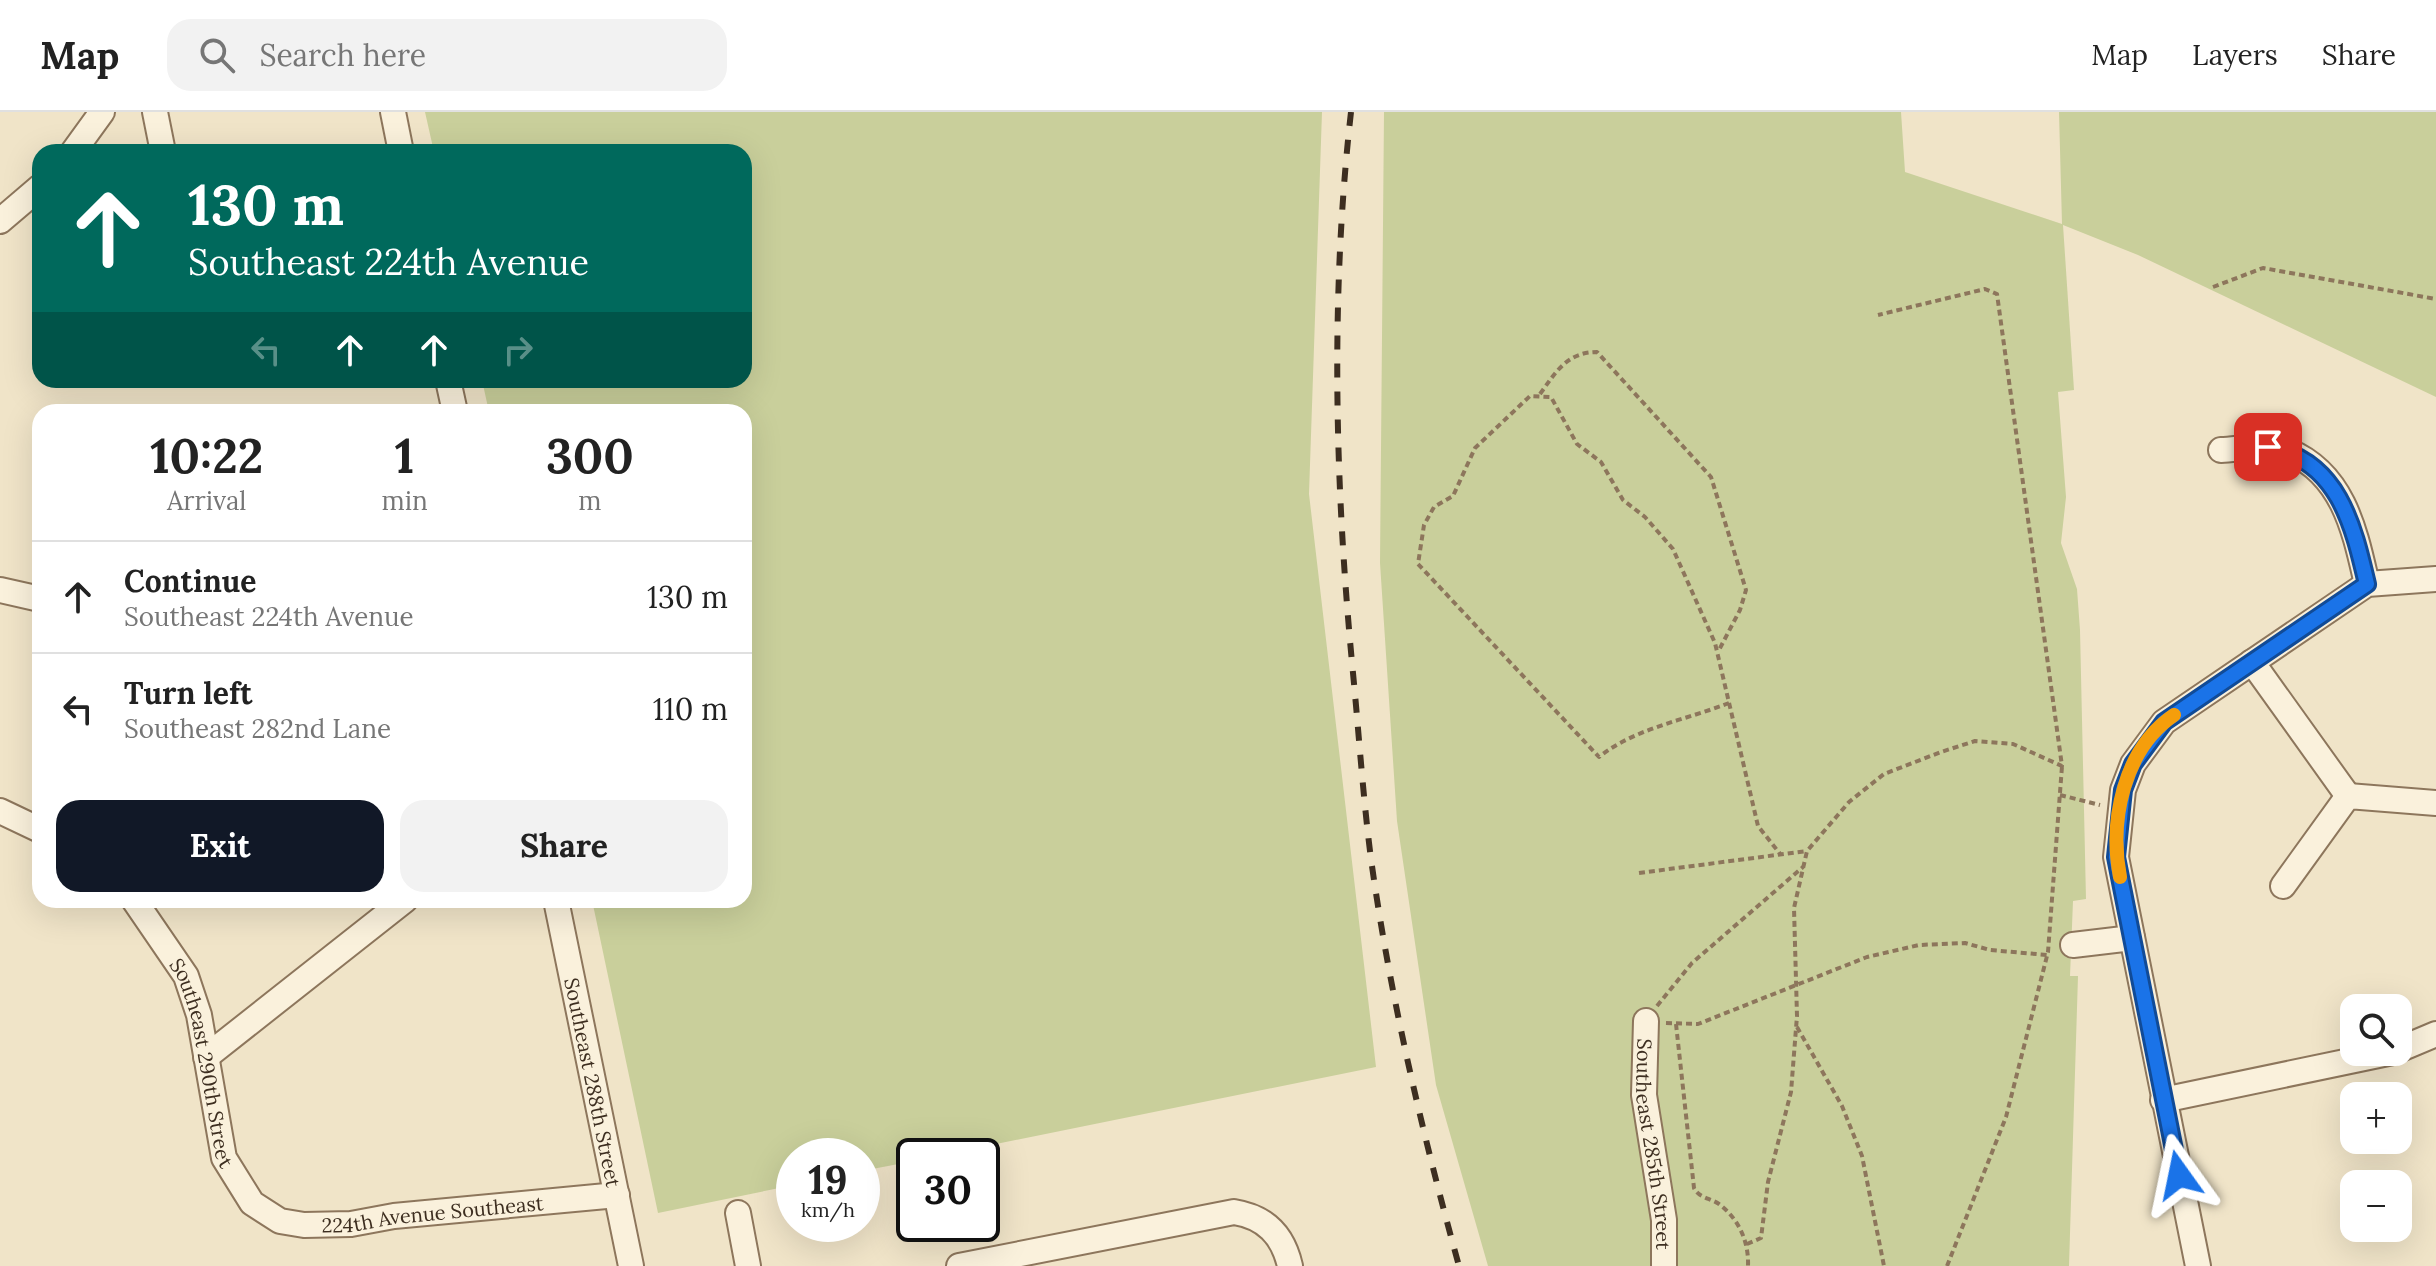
<!DOCTYPE html>
<meta charset="utf-8">
<style>
:root{--surface:#fff;--page:#f2f2f2;--text:#222;--muted:#767676;--line:#e0e0e0;--accent:#111827}
body{margin:0;font-family:Lora,serif;background:var(--page);color:var(--text);height:100vh;display:flex;flex-direction:column;font-size:30px;white-space:nowrap}
*{box-sizing:border-box;margin:0}
p{font-size:26px;color:var(--muted)}
.icon{flex:none;width:44px;height:44px;fill:none;stroke:currentColor;stroke-width:2;stroke-linecap:round;stroke-linejoin:round}
.map{position:relative;flex:1;overflow:hidden}
.drawer{position:absolute;left:32px;top:292px;width:720px;height:504px;display:flex;flex-direction:column;background:var(--surface);border-radius:24px;box-shadow:0 8px 32px #0002}
.drawer>*{flex:none}
.hud{position:absolute;left:32px;top:32px;width:720px;height:244px;border-radius:24px;box-shadow:0 8px 32px #0002;background:#00695c;color:#fff;overflow:hidden}
.buttons{position:absolute;left:2340px;top:882px;display:grid;gap:16px}
.buttons a{display:grid;place-items:center;width:72px;height:72px;border-radius:16px;background:var(--surface);box-shadow:0 8px 32px #0002;font-size:40px}
.speed{position:absolute;left:776px;top:1026px;display:flex;gap:16px;font-size:40px;font-weight:700;text-align:center}
.speed>*{display:grid;place-content:center;width:104px;height:104px;border-radius:50%;background:var(--surface);box-shadow:0 8px 32px #0002;line-height:1}
.speed small{font-size:20px;font-weight:400}
.speed .limit{border:4px solid #111;border-radius:12px;background:#fff;color:#111}
.pin{position:absolute;display:grid;place-items:center;width:68px;height:68px;color:#fff;margin:-34px;border-radius:16px;box-shadow:0 4px 12px #0006}
.me{position:absolute;width:88px;margin:-44px;rotate:348deg;stroke-linejoin:round;filter:drop-shadow(0 0 6px #0008)}
.turn{display:flex;align-items:center;gap:28px;height:168px;padding:0 24px;font-size:36px}
.turn .icon{width:104px;height:104px;stroke-width:2.5}
.turn b{display:block;font-size:56px;line-height:68px}
.lanes{display:flex;align-items:center;height:76px;padding:0 24px;background:#0003;justify-content:center;gap:40px;direction:ltr}
.lanes .off{opacity:.35}
.eta{display:flex;justify-content:space-evenly;align-items:center;height:136px;text-align:center}
.eta b{font-size:48px;font-weight:700;line-height:56px}
.primary-button{display:flex;gap:16px;margin-top:auto;padding:16px 24px}
.primary-button a{flex:1;height:92px;border-radius:24px;background:var(--accent);color:#fff;font-size:32px;font-weight:700;line-height:92px;text-align:center}
.primary-button a+a{background:var(--page);color:var(--text)}
ul{padding:0;list-style:none}
li{display:flex;align-items:center;gap:24px;height:112px;padding:0 24px;border-top:2px solid var(--line)}
li div{flex:1}
li b{display:block;font-size:30px}
li em{font-style:normal}
header{display:flex;align-items:center;gap:48px;box-sizing:border-box;height:112px;padding:0 40px;background:var(--surface);border-bottom:2px solid var(--line)}
header strong{font-size:38px}
nav{display:flex;gap:44px;margin-inline-start:auto;font-size:28px}
.search{width:560px;height:72px;background:var(--page);display:flex;align-items:center;gap:20px;box-sizing:border-box;padding:0 28px;border-radius:24px;color:var(--muted);font-size:30px}
.map>svg:first-child{display:block}
.green{fill:#c9cf9b}
.lines{fill:none;stroke-linecap:round;stroke-linejoin:round}
.minor-casing{stroke:#8d765c;stroke-width:28}
.path{stroke:#8d765c;stroke-width:4;stroke-dasharray:6 4;stroke-linecap:butt}
.minor{stroke:#faf1dc;stroke-width:24}
.rail{stroke:#3d2e20;stroke-width:6;stroke-dasharray:14 14;stroke-linecap:butt}
.route-casing{stroke:#114b97;stroke-width:20}
.route{stroke:#1a73e8;stroke-width:14}
.slow{stroke:#f59e0b;stroke-width:14}
.labels{text-anchor:middle;dominant-baseline:central;stroke-width:6;stroke-linejoin:round;paint-order:stroke}
.street-label{font-size:20px;fill:#3d2e20;stroke:#f7eed8}
</style>
<header>
<strong>Map</strong>
<div class="search"><svg class="icon" aria-label="search" viewBox="0 0 24 24"><circle cx="10" cy="10" r="6"/><path d="M15 15l6 6"/></svg>Search here</div>
<nav><a>Map</a><a>Layers</a><a>Share</a></nav>
</header>
<div class="map">
<svg width="2436" height="1154" viewBox="0 0 2436 1154">
<rect width="100%" height="100%" fill="#f0e4c8"/>
<g class="green">
<polygon points="425,0 1322,0 1309,382 1376,955 937,1044 914,1044 914,1049 862,1059 862,1044 794,1044 794,1073 658,1101 592,788 744,788 744,300 489,300 482,268 744,268 744,40 434,40"/>
<polygon points="1384,0 1901,0 1905,60 2062,112 2059,0 2436,0 2436,285 2138,143 2063,113 2074,278 2058,280 2066,385 2061,431 2077,477 2080,518 2086,787 2073,789 2070,864 2078,864 2069,1154 1488,1154 1436,973 1397,709 1380,451"/>
</g>
<g class="lines">
<defs>
<g id="minor">
<polyline points="155,0 163,40"/>
<polyline points="393,0 401,40"/>
<polyline points="73,40 102,0"/>
<polyline points="0,109 40,75"/>
<polyline points="448,268 455,300"/>
<path d="M2221 338C2242 337 2268 331 2288 339 2344 362 2355 420 2367 472"/>
<polyline points="0,478 40,487"/>
<polyline points="2252,550 2348,684"/>
<polyline points="0,699 40,718"/>
<polyline points="2283,774 2348,684 2436,691"/>
<path id="s1" d="M134 788 186 864 199 903 224 1046 252 1091 280 1109 304 1113 351 1112 394 1104 617 1083"/>
<path id="s2" d="M556 788 631 1154"/>
<polyline points="2073,833 2132,826"/>
<path id="s3" d="M1646 909 1644 983 1664 1108V1154"/>
<polyline points="2398,938 2436,922"/>
<polyline points="206,945 405,788"/>
<polyline points="2163,988 2393,940"/>
<polyline points="738,1101 748,1154"/>
<path d="M959 1154 1234 1100C1265 1105 1283 1123 1290 1154"/>
<polyline points="2198,1154 2116,745 2123,678 2133,652 2164,610 2367,472 2436,467"/>
</g>
</defs>
<use href="#minor" class="minor-casing"/>
<g class="path">
<polyline points="2213,175 2263,156 2436,187"/>
<path d="M1540 282C1556 260 1567 240 1597 240L1711 365 1746 478 1740 498 1719 538"/>
<path d="M1729 591C1686 608 1635 616 1599 645L1418 452 1424 413 1434 395 1453 384 1475 336 1530 284 1551 285 1577 332 1601 350 1623 388 1645 405 1673 437 1715 531 1758 714 1781 743"/>
<polyline points="2060,683 2100,693"/>
<polyline points="1639,761 1807,739"/>
<polyline points="1657,894 1692,851 1803,755"/>
<polyline points="1666,911 1698,912 1867,845 1919,833 1965,831 1990,838 2047,843"/>
<path d="M1676 912 1694 1076C1699 1086 1710 1086 1719 1092 1739 1107 1749 1130 1748 1154"/>
<polyline points="1797,915 1842,994 1862,1044 1884,1154"/>
<polyline points="1747,1132 1761,1126 1768,1070 1791,980 1797,904 1794,796 1807,739 1849,690 1884,662 1941,640 1975,629 2013,632 2062,654 1997,182 1985,177 1878,203"/>
<polyline points="1947,1154 2006,1005 2048,840 2062,654"/>
</g>
<use href="#minor" class="minor"/>
<path class="rail" d="M1351 0C1330 185 1335 375 1353 561 1359 623 1363 685 1371 747 1390 884 1422 1020 1459 1154"/>
</g>
<g class="lines">
<defs>
<path id="route" d="M2179 1063 2116 745 2123 678 2133 652 2164 610 2367 472C2353 412 2338 348 2268 335"/>
</defs>
<use href="#route" class="route-casing"/>
<use href="#route" class="route"/>
<path class="slow" d="M2120 765C2109 708 2124 637 2174 603"/>
</g>
<g class="labels">
<g class="street-label">
<text stroke="none"><textPath href="#s1" startOffset="180">Southeast 290th Street</textPath></text>
<text stroke="none"><textPath href="#s2" startOffset="186">Southeast 288th Street</textPath></text>
<text stroke="none"><textPath href="#s3" startOffset="124">Southeast 285th Street</textPath></text>
<text stroke="none"><textPath href="#s1" startOffset="518">224th Avenue Southeast</textPath></text>
</g>
</g>
</svg>
<div class="buttons">
<a><svg class="icon" aria-label="search" viewBox="0 0 24 24"><circle cx="10" cy="10" r="6"/><path d="M15 15l6 6"/></svg></a>
<a>+</a>
<a>−</a>
</div>
<div class="speed"><div>19<small>km/h</small></div><div class="limit">30</div></div>
<div class="pin" style="left:2268px;top:335px;background:#d93025"><svg class="icon" aria-label="arrive" viewBox="0 0 24 24"><path d="M6 21V4h12l-3 4 3 4H6"/></svg></div>
<svg class="me" style="left:2179px;top:1063px" viewBox="-20 -20 40 40"><path d="M0-17L14 15 0 8-14 15z" fill="#1a73e8" stroke="#fff" stroke-width="4"/></svg>
<div class="hud">
<div class="turn"><svg class="icon" aria-label="ahead" viewBox="0 0 24 24"><path d="M12 20V5M6 11l6-6 6 6"/></svg><div><b>130 m</b>Southeast 224th Avenue</div></div>
<div class="lanes"><svg class="icon off" aria-label="left" viewBox="0 0 24 24"><path d="M17 20v-9H6M10 6l-5 5 5 5"/></svg><svg class="icon" aria-label="ahead" viewBox="0 0 24 24"><path d="M12 20V5M6 11l6-6 6 6"/></svg><svg class="icon" aria-label="ahead" viewBox="0 0 24 24"><path d="M12 20V5M6 11l6-6 6 6"/></svg><svg class="icon off" aria-label="right" viewBox="0 0 24 24"><path d="M7 20v-9h11M14 6l5 5-5 5"/></svg></div>
</div>
<section class="drawer">
<div class="eta">
<div><b>10:22</b><p>Arrival</p></div>
<div><b>1</b><p>min</p></div>
<div><b>300</b><p>m</p></div>
</div>
<ul>
<li><svg class="icon" aria-label="ahead" viewBox="0 0 24 24"><path d="M12 20V5M6 11l6-6 6 6"/></svg><div><b>Continue</b><p>Southeast 224th Avenue</p></div><em>130 m</em></li>
<li><svg class="icon" aria-label="left" viewBox="0 0 24 24"><path d="M17 20v-9H6M10 6l-5 5 5 5"/></svg><div><b>Turn left</b><p>Southeast 282nd Lane</p></div><em>110 m</em></li>
</ul>
<div class="primary-button"><a>Exit</a><a>Share</a></div>
</section>
</div>
